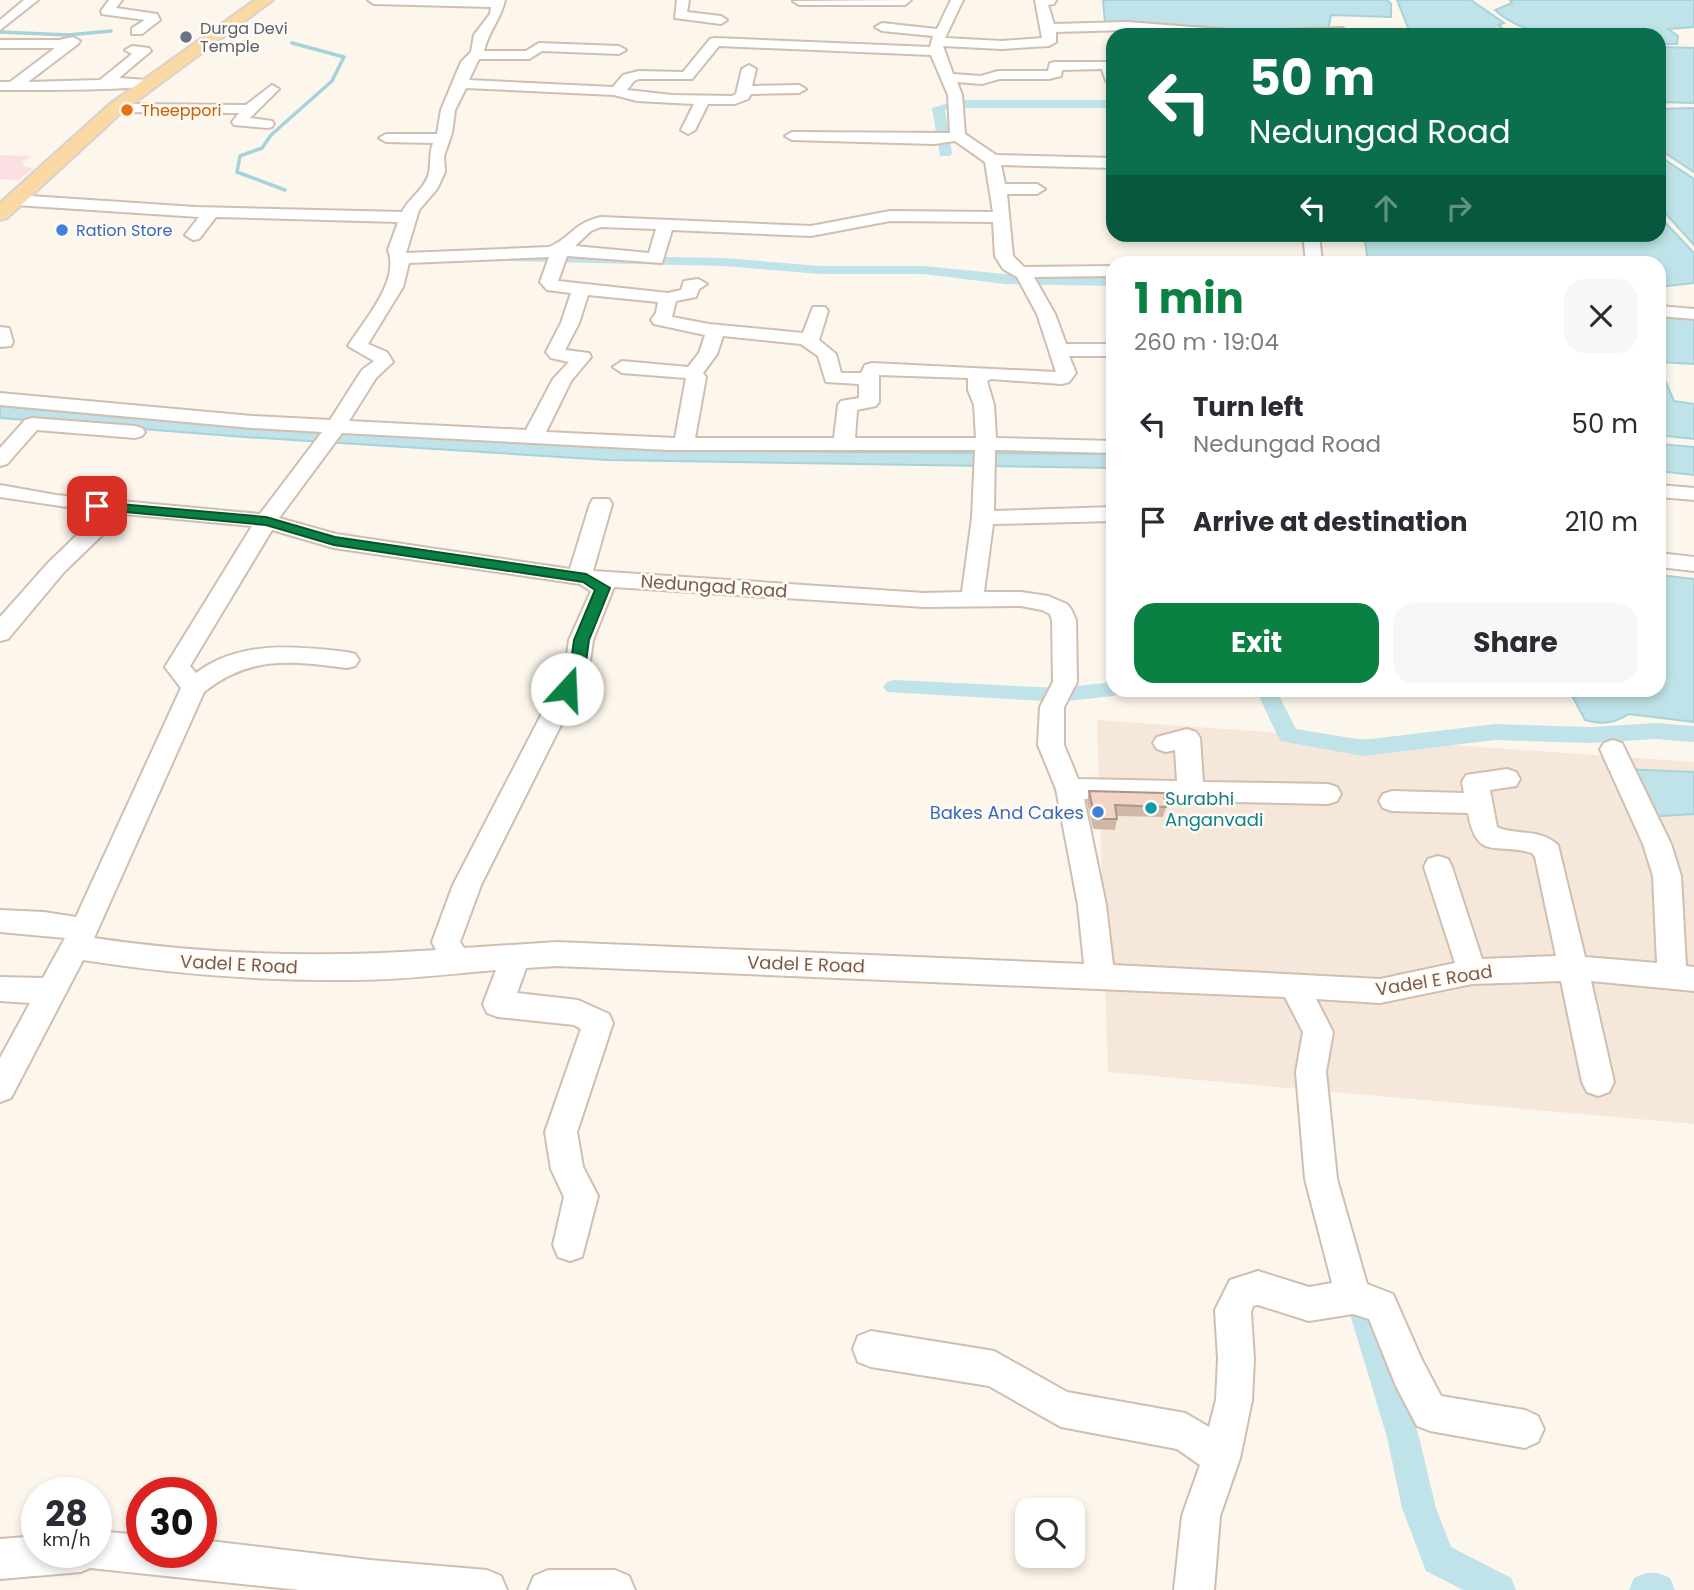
<!DOCTYPE html>
<meta charset="utf-8">
<style>
:root{--surface:#fff;--page:#f7f7f7;--text:#2b2b33;--muted:#7c7c81;--accent:#0b8043}
body{margin:0;font-family:Poppins,sans-serif;background:var(--page);color:var(--text);height:100vh;display:flex;flex-direction:column;font-size:26px;white-space:nowrap}
*{box-sizing:border-box;margin:0}
p{font-size:23px;color:var(--muted)}
.icon{flex:none;width:38px;height:38px;fill:none;stroke:currentColor;stroke-width:2;stroke-linecap:round;stroke-linejoin:round}
.map{position:relative;flex:1;overflow:hidden}
.panel{position:absolute;left:1106px;top:256px;width:560px;height:441px;display:flex;flex-direction:column;background:var(--surface);border-radius:21px;box-shadow:0 4px 10px #0003}
.panel>*{flex:none}
.hud{position:absolute;left:1106px;top:28px;width:560px;height:214px;border-radius:21px;box-shadow:0 4px 10px #0003;background:#0b6e4f;color:#fff;overflow:hidden}
.tools{position:absolute;left:1015px;top:1498px;display:grid;gap:14px}
.tools a{display:grid;place-items:center;width:70px;height:70px;border-radius:14px;background:var(--surface);box-shadow:0 4px 10px #0003;font-size:35px}
.speed{position:absolute;left:21px;top:1477px;display:flex;gap:14px;font-size:35px;font-weight:700;text-align:center}
.speed>*{display:grid;place-content:center;width:91px;height:91px;border-radius:50%;background:var(--surface);box-shadow:0 4px 10px #0003;line-height:1}
.speed small{font-size:18px;font-weight:400}
.speed .limit{border:10px solid #d22;background:#fff;color:#111}
.pin{position:absolute;display:grid;place-items:center;width:60px;height:60px;color:#fff;margin:-30px;border-radius:14px;box-shadow:0 4px 10px #0006}
.me{position:absolute;width:77px;margin:-38px;rotate:20deg;stroke-linejoin:round;filter:drop-shadow(0 0 5px #0008)}
.turn{display:flex;align-items:center;gap:24px;height:147px;padding:0 28px;font-size:32px}
.turn .icon{width:91px;height:91px;stroke-width:2.5}
.turn b{display:block;font-size:49px;line-height:60px}
.lanes{display:flex;align-items:center;height:66px;padding:0 28px;background:#0003;justify-content:center;gap:35px;direction:ltr}
.lanes .off{opacity:.35}
.round{display:grid;place-items:center;flex:none;width:74px;height:74px;border-radius:21px;background:var(--page)}
.overview{display:flex;align-items:center;justify-content:space-between;height:119px;padding:0 28px}
h1{font-size:42px;font-weight:700;line-height:52px;color:var(--accent)}
.action{display:flex;gap:14px;margin-top:auto;padding:14px 28px}
.action a{flex:1;height:80px;border-radius:21px;background:var(--accent);color:#fff;font-size:28px;font-weight:700;line-height:80px;text-align:center}
.action a+a{background:var(--page);color:var(--text)}
ul{padding:0;list-style:none}
li{display:flex;align-items:center;gap:21px;height:98px;padding:0 28px}
li div{flex:1}
li b{display:block;font-size:26px}
li em{font-style:normal}
.map>svg:first-child{display:block}
.residential{fill:#f5e8da}
.medical{fill:#fbdfe3}
.water{fill:#bfe3e8;stroke:#a5d3da;stroke-width:2}
.lines{fill:none;stroke-linecap:round;stroke-linejoin:round}
.stream{stroke:#a5d3da;stroke-width:3.5}
.canal{fill:#bfe3e8;fill-rule:evenodd}
.minor-casing{stroke:#d1beb0;stroke-width:4}
.major-casing{stroke:#dad1cd;stroke-width:4}
.minor{fill:#fff;fill-rule:evenodd}
.major{fill:#fbd9a5;fill-rule:evenodd}
.wall{fill:#d1b7a8}
.building{fill:#f3d5c3;stroke:#aa9588;stroke-width:2}
.route{fill:#0b8043;stroke:#07532c;stroke-width:2}
.worship-dot{fill:#6b7280;stroke:#fffaf3;stroke-width:2.5}
.food-dot{fill:#e8710a;stroke:#fffaf3;stroke-width:2.5}
.shop-dot{fill:#3f7fe0;stroke:#fffaf3;stroke-width:2.5}
.culture-dot{fill:#0f9aa8;stroke:#fffaf3;stroke-width:2.5}
.labels{text-anchor:middle;dominant-baseline:central;stroke-width:5;stroke-linejoin:round;paint-order:stroke}
.far-worship-label{font-size:16px;fill:#5b616d;stroke:#fffaf3;text-anchor:start}
.far-food-label{font-size:16px;fill:#c56008;stroke:#fffaf3;text-anchor:start}
.far-shop-label{font-size:16px;fill:#366cbe;stroke:#fffaf3;text-anchor:start}
.street-label{font-size:18px;fill:#7a5c4d;stroke:#fffaf3}
.culture-label{font-size:18px;fill:#0d838f;stroke:#fffaf3;text-anchor:start}
.shop-label{font-size:18px;fill:#366cbe;stroke:#fffaf3;text-anchor:end}
</style>
<div class="map">
<svg width="1694" height="1590" viewBox="0 0 1694 1590">
<rect width="100%" height="100%" fill="#fdf6ec"/>
<polygon class="residential" points="1097,720 1694,762 1694,1124 1108,1072"/>
<polygon class="medical" points="0,155 32,156 22,162 25,167 34,168 18,180 0,179"/>
<g class="water">
<polygon points="1103,0 1387,0 1391,4 1391,17 1331,15 1328,30 1238,32 1105,23"/>
<polygon points="1397,0 1471,0 1504,23 1499,25 1506,31 1498,35 1411,35"/>
<path d="M1510 0H1694V27L1668 29 1678 36 1677 44H1659V35C1609 35 1534 47 1495 10L1512 3Z"/>
<polygon points="1659,47 1694,48 1694,103 1659,102"/>
<polygon points="1694,108 1694,172 1659,149 1659,109"/>
<polygon points="1659,156 1694,179 1694,245 1659,206"/>
<polygon points="1659,216 1694,253 1694,283 1659,287 1659,262 1368,262 1364,235 1659,234"/>
<polygon points="1659,314 1694,316 1694,364 1659,362"/>
<polygon points="1659,366 1674,401 1694,404 1694,439 1659,435"/>
<polygon points="0,406 131,418 720,451 1113,454 1113,468 608,460 245,437 0,418"/>
<polygon points="1659,444 1694,447 1694,475 1659,471"/>
<path d="M1659 575 1694 579V722L1629 714C1615 723 1602 725 1585 720L1569 690H1659Z"/>
<polygon points="1621,769 1694,772 1694,814 1646,817"/>
</g>
<g class="lines">
<g class="stream">
<polyline points="0,32 68,35 111,31"/>
<polyline points="285,190 237,172 240,156 262,148 271,135 332,81 344,57 292,43"/>
</g>
<g class="canal">
<polygon points="958,100 1113,100 1113,108 958,108 945,110 952,153 950,156 940,156 932,108"/>
<polygon points="512,254 723,258 821,266 923,266 1005,274 1113,276 1113,286 1005,284 923,274 821,274 723,266 507,261 505,258"/>
<polygon points="894,680 1059,688 1113,682 1113,690 1123,690 1120,694 1113,696 1059,702 887,692 883,687 887,682"/>
<polygon points="1256,690 1276,690 1296,729 1363,740 1495,724 1592,727 1655,723 1694,726 1694,742 1655,739 1592,743 1495,740 1363,756 1280,741"/>
<polygon points="1365,1299 1376,1303 1380,1314 1419,1437 1436,1508 1451,1547 1511,1578 1516,1590 1463,1590 1426,1571 1402,1508 1387,1437 1350,1314 1354,1303"/>
<polygon points="1646,1573 1658,1573 1670,1578 1675,1590 1629,1590 1634,1578"/>
</g>
<defs>
<g id="minor">
<polygon points="24,0 38,0 0,30 0,20"/>
<polygon points="109,0 122,0 116,8 157,14 160,20 142,34 132,34 132,28 145,20 102,14 101,11"/>
<path d="M368 0H505C501 19 488 32 484 51H526L539 43 619 46 626 50 619 54 542 51 529 59H479L469 80 613 87 623 75 639 71 683 72 710 39 715 38 930 47 933 36 882 31 875 27 882 23 937 29 951 0H963L945 38 1002 41 1042 38 1035 0H1056L1054 4 1048 5 1054 24 1127 22 1245 31 1343 28V34L1337 35H1193L1127 30 1056 32V42L1049 46 1002 49 943 46 953 74 981 76 998 71H1048L1050 63 1055 62H1113V85L1106 81 1102 69 1062 70 1061 76 1049 79H999L982 84 957 82 962 95 965 134 996 155 1113 158V168L1001 165 1005 184H1037L1045 189 1037 194H1007L1013 256 1024 267 1113 266V276L1034 277 1055 314 1066 344H1113V356H1069L1076 373 1069 382 1062 384 991 379 987 381 994 405 996 438 1113 441V453L995 450 994 511 1113 507V521L993 524 984 592H1021L1048 596 1067 604 1071 609 1076 620 1077 682 1064 707V745L1078 779 1177 781 1175 750 1166 752 1157 749 1153 743 1157 737 1187 729 1196 732 1200 738 1203 782 1328 784 1337 787 1341 794 1337 801 1328 804 1084 799 1106 905 1113 965 1380 979 1455 963 1424 867 1428 859 1438 856 1448 859 1452 867 1482 959 1556 956 1535 857 1532 853C1496 842 1477 862 1468 813L1392 811 1383 808 1379 801 1383 794 1392 791 1464 793 1462 782 1466 775 1507 769 1516 772 1520 779 1516 786 1490 790 1497 827C1517 836 1539 828 1558 845L1585 957 1657 963 1653 876 1643 844 1600 749 1604 743 1613 740 1622 743 1671 844 1681 876 1686 966 1694 967V991L1591 981 1614 1082 1609 1092 1598 1096 1587 1092 1582 1082 1561 981 1472 984 1380 1003 1316 999 1333 1032 1326 1072 1337 1179 1367 1284 1393 1294 1422 1360 1441 1396 1525 1410 1538 1416 1544 1429 1538 1442 1525 1448 1430 1431 1417 1426 1396 1386 1369 1319 1353 1314 1309 1321 1258 1305 1253 1306 1251 1312 1254 1359 1252 1400 1240 1458 1220 1516 1214 1590H1174L1182 1516 1200 1465 1177 1449 1061 1427 989 1386 871 1367 858 1362 853 1349 858 1336 871 1331 994 1351 1067 1392 1185 1413 1209 1427 1216 1400 1218 1359 1215 1310 1230 1280 1258 1271 1309 1287 1332 1283 1305 1179 1296 1072 1303 1032 1285 997 557 966 526 968 517 993 578 1000 609 1014 613 1023 577 1132 583 1167 598 1196 582 1257 570 1261 558 1257 553 1245 564 1197 551 1169 545 1132 581 1029 574 1025 498 1017 487 1013 483 1004 496 970C449 974 401 980 353 980 262 981 173 974 83 960L11 1098 0 1102V1058L30 1003 0 1001V977L43 978 65 938 0 932V910L44 912 76 917 181 688 165 667 252 526 124 514 64 572 8 639 0 641V617L48 563 101 512 0 497V485L56 495 260 514 322 432 252 428 0 405V393L252 416 330 420 362 370 374 361 348 346C365 319 400 281 388 250L398 222 216 217 199 239 193 240 185 235 199 217 15 205 7 200 15 195 196 207 402 212C409 198 425 189 429 173 431 162 429 154 433 143L386 142 379 138 386 134H437L441 110 461 62 471 52 474 35 490 14 491 7 374 4ZM719 46 931 55 948 95 950 133 792 132 785 136 792 140 934 144 955 141 985 162 993 212 890 211 811 226 601 217C573 223 571 238 549 247L406 253 419 210 437 189 445 172 444 156 452 133 455 110 466 88 614 95 637 101 694 104 681 130 688 134 695 130 708 104H735L748 99 751 94 799 93 806 89 799 85 752 86 756 69 749 65 742 69 736 94 732 96 672 95 627 90 634 81 639 79H692ZM890 221 993 222 995 256 1003 269 1017 277 1037 314 1056 372 872 363 865 365 861 373H841L836 354 819 340 828 311 825 307H813L803 333 709 324 672 317 676 301 696 297 699 289 707 284 698 279 684 281 681 290 668 293 558 281 567 256 662 263 672 230 811 236ZM601 227 656 229 649 253 575 246 591 231ZM549 257 540 282 547 290 571 293 561 323 546 352 551 358 569 362 553 379 526 430 349 421 376 378 393 362 387 352 368 344 403 287 409 263ZM588 295 658 302 656 313 651 320 654 324 705 335 699 353 688 367 622 361 613 367 622 373 686 378 675 438 546 432 571 381 591 357 589 353 565 350 579 323ZM723 336 801 344 818 356 826 382 859 384V398L841 401 838 405 834 438H695L706 377 703 373 717 354ZM879 375 968 378V390L974 405 976 438H855L857 410 876 406 879 402ZM342 433 668 450H975L972 518 962 592 924 593 593 571 612 504 609 499H593L590 504 570 569 336 534 279 518ZM272 530 334 548 580 584 591 591 569 640 565 669 453 885 432 942 436 950C321 958 208 955 94 938L204 692C250 655 292 661 347 668L355 666 359 660 355 654 347 652C296 646 239 640 196 673L190 666ZM614 587 924 607 1021 606 1042 610 1050 614 1052 620 1053 682 1040 707 1038 745 1056 789 1078 905 1084 964 557 942 464 948 460 942 481 885 589 669 593 640Z"/>
<polygon points="677,0 689,0 687,12 721,16 727,20 721,24 675,18"/>
<polygon points="911,0 905,5 799,5 793,1"/>
<path d="M73 37 80 41 78 44 28 82 100 80 132 54 125 50 132 46 149 48 151 51 119 78 147 80 154 84C146 91 21 90 0 90V82H10L55 48H0V40H59Z"/>
<polygon points="272,85 279,89 250,118 272,121 274,124 272,127 267,128 234,125 232,122 239,113 116,112 109,108 116,104 246,105"/>
<polygon points="1303,234 1319,234 1322,262 1306,262"/>
<polygon points="1659,306 1694,309 1694,319 1659,316"/>
<polygon points="0,327 9,328 13,342 11,346 0,347"/>
<polygon points="32,418 135,426 142,428 145,432 142,436 135,438 37,430 7,464 0,466 0,448 25,420"/>
<polygon points="1659,485 1694,488 1694,500 1659,497"/>
<polygon points="1659,553 1694,557 1694,571 1659,567"/>
<polygon points="96,1531 142,1535 142,1552 201,1552 201,1540 370,1560 487,1570 501,1576 507,1590 300,1590 90,1568 81,1572 0,1579 0,1539 37,1536 37,1552 96,1552"/>
<polygon points="548,1570 615,1570 629,1576 635,1590 528,1590 534,1576"/>
</g>
<polygon id="major" points="255,0 273,0 122,112 7,218 0,220 0,203 110,104"/>
</defs>
<use href="#minor" class="minor-casing"/>
<use href="#major" class="major-casing"/>
<use href="#minor" class="minor"/>
<use href="#major" class="major"/>
</g>
<polygon class="wall" points="1089,791 1166,807 1163,817 1117,816 1117,819 1115,830 1093,829 1087,802"/>
<polygon class="building" points="1089,791 1164,793 1166,807 1115,805 1117,819 1095,819"/>
<polygon class="route" points="97,502 266,517 335,537 586,574 610,588 589,640 585,669 573,693 567,694 560,689 570,669 574,640 595,590 583,582 334,545 266,525 93,509 93,503"/>
<circle class="worship-dot" cx="186" cy="37" r="7"/>
<circle class="food-dot" cx="127" cy="110" r="7"/>
<g class="shop-dot">
<circle cx="62" cy="230" r="7"/>
<circle cx="1098" cy="812" r="7"/>
</g>
<circle class="culture-dot" cx="1151" cy="808" r="7"/>
<g class="labels">
<g class="far-worship-label">
<text x="200" y="28">Durga Devi<tspan x="200" dy="18">Temple</tspan></text>
</g>
<g class="far-food-label">
<text x="141" y="110">Theeppori</text>
</g>
<g class="far-shop-label">
<text x="76" y="230">Ration Store</text>
</g>
<g class="street-label">
<text transform="translate(714 586) rotate(4)">Nedungad Road</text>
<text transform="translate(239 964) rotate(3)">Vadel E Road</text>
<text transform="translate(806 964) rotate(2)">Vadel E Road</text>
<text transform="translate(1434 980) rotate(-9)">Vadel E Road</text>
</g>
<g class="culture-label">
<text x="1165" y="798">Surabhi<tspan x="1165" dy="21">Anganvadi</tspan></text>
</g>
<g class="shop-label">
<text x="1084" y="812">Bakes And Cakes</text>
</g>
</g>
</svg>
<div class="tools">
<a><svg class="icon" aria-label="search" viewBox="0 0 24 24"><circle cx="10" cy="10" r="6"/><path d="M15 15l6 6"/></svg></a>
</div>
<div class="speed"><div>28<small>km/h</small></div><div class="limit">30</div></div>
<div class="pin" style="left:97px;top:506px;background:#d93025"><svg class="icon" aria-label="arrive" viewBox="0 0 24 24"><path d="M6 21V4h12l-3 4 3 4H6"/></svg></div>
<svg class="me" style="left:567px;top:689px" viewBox="-20 -20 40 40"><circle r="19" fill="#fff"/><path d="M0-13L10 11 0 6-10 11z" fill="#0b8043"/></svg>
<div class="hud">
<div class="turn"><svg class="icon" aria-label="left" viewBox="0 0 24 24"><path d="M17 20v-9H6M10 6l-5 5 5 5"/></svg><div><b>50 m</b>Nedungad Road</div></div>
<div class="lanes"><svg class="icon" aria-label="left" viewBox="0 0 24 24"><path d="M17 20v-9H6M10 6l-5 5 5 5"/></svg><svg class="icon off" aria-label="ahead" viewBox="0 0 24 24"><path d="M12 20V5M6 11l6-6 6 6"/></svg><svg class="icon off" aria-label="right" viewBox="0 0 24 24"><path d="M7 20v-9h11M14 6l5 5-5 5"/></svg></div>
</div>
<section class="panel">
<div class="overview"><div><h1>1 min</h1><p>260 m · 19:04</p></div><a class="round"><svg class="icon" aria-label="close" viewBox="0 0 24 24"><path d="M6 6l12 12M18 6L6 18"/></svg></a></div>
<ul>
<li><svg class="icon" aria-label="left" viewBox="0 0 24 24"><path d="M17 20v-9H6M10 6l-5 5 5 5"/></svg><div><b>Turn left</b><p>Nedungad Road</p></div><em>50 m</em></li>
<li><svg class="icon" aria-label="arrive" viewBox="0 0 24 24"><path d="M6 21V4h12l-3 4 3 4H6"/></svg><div><b>Arrive at destination</b></div><em>210 m</em></li>
</ul>
<div class="action"><a>Exit</a><a>Share</a></div>
</section>
</div>
